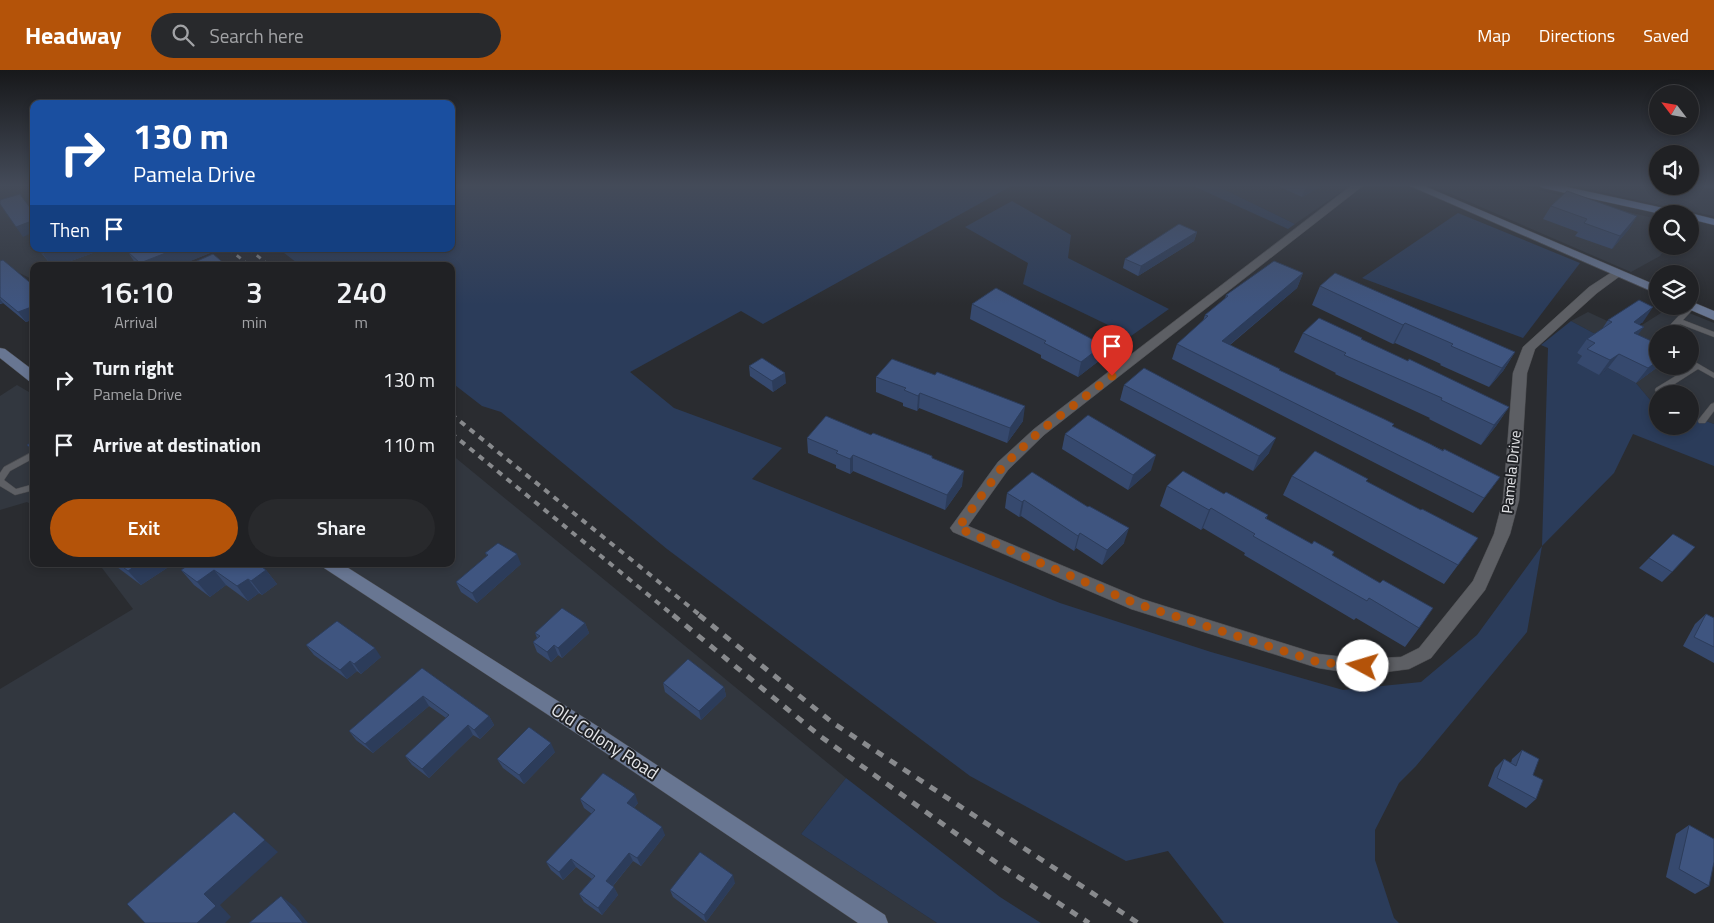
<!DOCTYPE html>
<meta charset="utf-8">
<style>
:root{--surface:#202124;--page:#28292c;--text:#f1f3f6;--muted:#a2a3a6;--line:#3d3e41;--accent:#b45309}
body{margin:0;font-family:"Titillium Web",sans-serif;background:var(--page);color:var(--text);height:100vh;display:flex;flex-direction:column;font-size:19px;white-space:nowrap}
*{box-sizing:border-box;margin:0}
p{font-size:16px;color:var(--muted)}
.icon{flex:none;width:28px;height:28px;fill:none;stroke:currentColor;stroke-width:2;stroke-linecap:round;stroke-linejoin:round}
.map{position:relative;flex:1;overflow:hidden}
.sheet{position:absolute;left:30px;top:192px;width:425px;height:305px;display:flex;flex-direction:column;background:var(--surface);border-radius:10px;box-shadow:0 2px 8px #0003,0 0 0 1px var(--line)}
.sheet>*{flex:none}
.guide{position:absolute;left:30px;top:30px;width:425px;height:152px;border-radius:10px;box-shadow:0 2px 8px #0003,0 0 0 1px var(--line);background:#1a4fa0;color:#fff;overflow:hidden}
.needle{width:32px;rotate:301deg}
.buttons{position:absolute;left:1649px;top:15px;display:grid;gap:10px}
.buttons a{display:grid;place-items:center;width:50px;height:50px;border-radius:50%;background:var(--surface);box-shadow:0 2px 8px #0003,0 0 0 1px var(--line);font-size:25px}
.pin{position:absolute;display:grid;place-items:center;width:42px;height:42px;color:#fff;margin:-51px -21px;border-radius:50% 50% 50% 0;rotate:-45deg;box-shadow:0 0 5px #0007}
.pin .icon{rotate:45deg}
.me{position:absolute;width:55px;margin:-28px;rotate:276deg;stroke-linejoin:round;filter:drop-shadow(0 0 4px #0008)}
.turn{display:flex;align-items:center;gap:18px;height:105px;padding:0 20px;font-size:22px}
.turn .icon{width:65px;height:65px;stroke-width:2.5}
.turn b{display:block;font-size:35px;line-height:42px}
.then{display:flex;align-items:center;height:48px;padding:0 20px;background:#0003;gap:10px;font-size:19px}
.eta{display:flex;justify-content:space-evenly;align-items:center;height:85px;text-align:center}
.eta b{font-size:30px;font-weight:600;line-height:35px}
.cta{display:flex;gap:10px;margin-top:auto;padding:10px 20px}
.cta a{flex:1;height:58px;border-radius:30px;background:var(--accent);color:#fff;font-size:20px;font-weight:600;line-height:58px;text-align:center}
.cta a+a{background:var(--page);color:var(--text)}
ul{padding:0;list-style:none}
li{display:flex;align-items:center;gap:15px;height:65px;padding:0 20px}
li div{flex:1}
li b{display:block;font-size:19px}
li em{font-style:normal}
header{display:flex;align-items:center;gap:30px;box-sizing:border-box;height:70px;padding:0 25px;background:var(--accent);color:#fff}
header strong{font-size:24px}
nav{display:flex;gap:28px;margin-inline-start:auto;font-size:18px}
.search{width:350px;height:45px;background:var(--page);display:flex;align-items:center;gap:12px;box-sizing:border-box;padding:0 18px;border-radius:28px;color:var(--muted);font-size:19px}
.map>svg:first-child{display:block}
.built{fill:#32373f;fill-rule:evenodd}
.green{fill:#2b3c5a}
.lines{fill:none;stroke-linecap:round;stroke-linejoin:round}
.lane-casing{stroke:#4a4b4e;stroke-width:1}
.street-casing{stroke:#4a4b4e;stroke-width:1}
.secondary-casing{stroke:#4a4b4e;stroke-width:1}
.primary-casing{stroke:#4a4b4e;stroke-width:1}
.lane{fill:#5d5f64;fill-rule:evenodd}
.street{fill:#5d5f64;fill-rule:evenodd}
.secondary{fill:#687692;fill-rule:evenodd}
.primary{fill:#728dc0;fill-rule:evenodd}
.rail-far2{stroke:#888a8d;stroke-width:3;stroke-dasharray:5 5;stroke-linecap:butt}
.rail-far1{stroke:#888a8d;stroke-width:4;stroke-dasharray:6 6;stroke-linecap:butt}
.rail{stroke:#888a8d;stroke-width:5;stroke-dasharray:8 8;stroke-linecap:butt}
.wall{fill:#36496e}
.shaded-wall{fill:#2c3c5a}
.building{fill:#3f5580;stroke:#2c3c5a}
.route{stroke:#b45309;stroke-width:9;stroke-dasharray:0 16.2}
.labels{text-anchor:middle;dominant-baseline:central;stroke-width:4;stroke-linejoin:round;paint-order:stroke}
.street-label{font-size:15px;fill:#e5e6e9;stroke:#202226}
.near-street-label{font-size:18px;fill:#e5e6e9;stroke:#202226}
</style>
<header>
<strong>Headway</strong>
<div class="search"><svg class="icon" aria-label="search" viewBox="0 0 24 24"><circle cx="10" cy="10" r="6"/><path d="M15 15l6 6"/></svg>Search here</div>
<nav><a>Map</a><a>Directions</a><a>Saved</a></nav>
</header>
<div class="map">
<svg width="1714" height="853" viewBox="0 0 1714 853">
<rect width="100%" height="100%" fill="#2a2c30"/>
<g class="built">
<polygon points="0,115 34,115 34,179 178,179 131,196 34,196 34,210 13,200 0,205"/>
<polygon points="1215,115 1351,115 1295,154"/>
<polygon points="1430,115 1518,115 1657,149 1658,176 1667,176 1660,186 1631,202"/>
<polygon points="1570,115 1714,115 1714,146 1669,137"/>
<path d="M1672 236 1714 253V354L1690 345V324H1658L1657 333 1651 331 1636 313 1608 298 1599 305 1577 293V283L1601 267 1571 251 1588 242 1631 262ZM1658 264H1690V296H1658Z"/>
<polygon points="17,315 34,325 34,436 27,432 0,440 0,326"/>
<polygon points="451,384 846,708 801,764 937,853 0,853 0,619 133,539 99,494 451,494"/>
</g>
<g class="green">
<polygon points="451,115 1013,115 763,254 741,241 630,302 674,338 782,378 752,409 1060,533 1211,582 1343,620 1421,612 1477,565 1542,476 1548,278 1541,275 1571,251 1601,267 1577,283 1585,288 1599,305 1608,298 1636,313 1651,331 1657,333 1658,356 1690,356 1690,345 1714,354 1714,396 1633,364 1614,403 1542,476 1527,562 1416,696 1399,713 1375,760 1375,790 1394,848 1399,853 1224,853 1168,781 1126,791 970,706 667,479 501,342 482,336 451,312 451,196 301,196 279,179 451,179"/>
<polygon points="1191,115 1215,115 1295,154 1288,159"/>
<polygon points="1012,131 1071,165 1068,188 1169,239 1131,266 1023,214 1028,193 965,157"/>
<polygon points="1458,143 1580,193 1523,268 1362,208"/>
<polygon points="846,708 1000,827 1041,853 937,853 801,764"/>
</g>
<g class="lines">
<defs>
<g id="lane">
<polygon points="1690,234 1695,234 1696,236 1683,250 1714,262 1714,267 1680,254 1675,264 1667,264 1671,254 1688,236 1690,236"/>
<polygon points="1690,289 1714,303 1714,308 1698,299 1662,322 1656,322 1655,320 1656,318 1692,296 1690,294"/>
<polygon points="1714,333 1714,341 1705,353 1699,353 1698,351 1699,349 1711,334"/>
<polygon points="34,381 34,388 10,401 4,410 16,419 34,414 34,420 15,425 0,416 0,403 4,397"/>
</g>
<polygon id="street" points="1352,115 1364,115 1044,365 1008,400 968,456 1142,529 1318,584 1363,589 1401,587 1419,578 1473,511 1494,464 1503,430 1513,303 1523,277 1589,217 1612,202 1620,202 1622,204 1620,206 1597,223 1535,279 1527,303 1519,430 1510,464 1485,520 1431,588 1409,599 1363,605 1318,598 1131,539 953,462 950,458 953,454 998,392 1034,359"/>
<g id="secondary">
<polygon points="1408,115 1422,115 1658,216 1658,224"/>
<polygon points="1690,231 1714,241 1714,250 1686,238 1685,236 1690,236"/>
<polygon points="0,278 5,279 34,301 34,312 29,311 0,288"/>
<polygon points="322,494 342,494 602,659 885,845 888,853 858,853 588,671 324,498"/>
</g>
<g id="primary">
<polygon points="1538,115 1558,115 1677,141 1682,144 1661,144 1543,118"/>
<polygon points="1690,143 1714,149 1714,155 1690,149 1690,144 1686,144"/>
</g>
</defs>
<use href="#lane" class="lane-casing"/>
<use href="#street" class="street-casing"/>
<use href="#secondary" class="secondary-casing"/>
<use href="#primary" class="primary-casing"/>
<use href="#lane" class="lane"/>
<use href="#street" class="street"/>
<use href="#secondary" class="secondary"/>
<use href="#primary" class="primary"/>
<g class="rail-far2">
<polyline points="229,179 250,196"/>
<polyline points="249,179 270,196"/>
</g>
<g class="rail-far1">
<polyline points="451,344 701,546"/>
<polyline points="451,363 674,546"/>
</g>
<g class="rail">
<polyline points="673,545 820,666 997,793 1089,853"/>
<polyline points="699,545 833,653 1138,853"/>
</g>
</g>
<g class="wall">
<polygon points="1276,115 1320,115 1320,117 1302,127"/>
<polygon points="1693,115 1714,115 1714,119"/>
<polygon points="1551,136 1637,146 1629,159 1612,179 1575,166 1578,162 1543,149"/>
<polygon points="1197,162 1194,171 1138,206 1123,198 1125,189"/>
<polygon points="38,179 104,179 57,196 52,196"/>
<polygon points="137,179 207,179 210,183 178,196 137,196 128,182"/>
<polygon points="0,191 34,216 34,249 26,252 3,233 1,234 0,234"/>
<polygon points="1303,203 1297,218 1230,275 1279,301 1394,354 1392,356 1430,374 1500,407 1473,443 1172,289 1177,274 1203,251 1205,245 1225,229 1226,225"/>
<polygon points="1320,216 1515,282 1503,301 1489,317 1440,295 1441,294 1395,273 1393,274 1312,235"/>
<polygon points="972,234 1103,275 1100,290 1078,307 1041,288 1041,285 970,249"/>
<polygon points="1608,250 1643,252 1639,254 1638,265 1658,296 1659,296 1636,313 1608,298 1599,305 1577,293 1582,286 1577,283 1587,269 1602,259"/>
<polygon points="1303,263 1362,268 1361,270 1509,337 1496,356 1481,375 1429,349 1430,348 1335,304 1336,303 1294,282"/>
<polygon points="749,296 786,313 773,322 750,306"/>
<polygon points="876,307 1023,351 1007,373 919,338 917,341 903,336 903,333 876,322"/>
<polygon points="1124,315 1269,383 1253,401 1120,330"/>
<polygon points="1065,364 1151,400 1128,420 1062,379"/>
<polygon points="871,365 932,388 962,416 945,440 853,401 850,404 836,398 836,395 808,383 807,368"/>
<polygon points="1292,406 1366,412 1421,440 1478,468 1444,514 1283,425"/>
<polygon points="1167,416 1224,424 1268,445 1266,449 1312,474 1334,482 1332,486 1419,558 1405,577 1356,548 1354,550 1244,485 1245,483 1203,458 1201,460 1160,436"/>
<polygon points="1007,423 1124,473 1102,495 1076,478 1074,481 1021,446 1019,447 1005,438"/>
<polygon points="1673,464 1672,502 1662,512 1639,498"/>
<polygon points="485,483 521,494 477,533 461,522 456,512 487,486"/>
<polygon points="113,494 173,494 141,515"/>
<polygon points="181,500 266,500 277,514 262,525 259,523 248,531 226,515 210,527 194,515"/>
<polygon points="1706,544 1714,548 1714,593 1683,576 1695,554"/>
<polygon points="585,553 589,563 562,588 558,585 551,592 537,582 533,572 537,568 535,563"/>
<polygon points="306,575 381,587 361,604 357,601 347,609 314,585"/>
<polygon points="422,598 489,646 494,655 480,669 473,665 429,708 412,695 405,686 446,648 429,636 373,683 356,670 349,661"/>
<polygon points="663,613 724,617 726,626 701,650 665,622"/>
<polygon points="1522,680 1533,705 1536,729 1526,738 1488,716 1495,698 1504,689 1511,693 1512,689"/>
<polygon points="555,682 524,714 503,698 497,689"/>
<polygon points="580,729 638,733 634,738 665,765 641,796 633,791 613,816 618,825 602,845 584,832 579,824 592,809 576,797 563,810 551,800 546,792 592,744 584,738"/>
<polygon points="1689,755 1709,816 1695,824 1666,807 1676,764"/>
<polygon points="735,813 706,852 673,827 670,820"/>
</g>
<g class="shaded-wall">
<polygon points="1307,115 1320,115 1320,117 1302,127"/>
<polygon points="1637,146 1629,159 1612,179 1620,166"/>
<polygon points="34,150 34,162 23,167 16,157"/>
<polygon points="1197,162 1194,171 1138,206 1141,196"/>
<polygon points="58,179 104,179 57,196 52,196 43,184"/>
<polygon points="176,179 207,179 210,183 178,196 141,196 140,193"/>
<polygon points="1303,203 1297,218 1216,286 1222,271"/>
<polygon points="0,229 3,233 1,234 0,233"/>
<polygon points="34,236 34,249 26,252 18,242"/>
<polygon points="1653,237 1643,252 1623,266 1634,252"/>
<polygon points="1405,253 1395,273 1393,274 1403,255"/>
<polygon points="1644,257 1633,271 1634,263"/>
<polygon points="1103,275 1100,290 1078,307 1081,292"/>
<polygon points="1515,282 1503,301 1489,317 1502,298"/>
<polygon points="1619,284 1608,298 1599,305 1610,290"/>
<polygon points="1658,291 1658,296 1659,296 1636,313 1648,298"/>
<polygon points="785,303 786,313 773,322 772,311"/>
<polygon points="920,323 919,338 917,341 918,326"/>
<polygon points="1025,336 1023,351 1007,373 1010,358"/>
<polygon points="1509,337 1496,356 1481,375 1494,355"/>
<polygon points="1276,368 1269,383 1253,401 1259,386"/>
<polygon points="451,383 454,388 451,390"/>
<polygon points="853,385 853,401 850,404 850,389"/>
<polygon points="1156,385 1151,400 1128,420 1133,405"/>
<polygon points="964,401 962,416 945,440 947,425"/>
<polygon points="1024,430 1021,446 1019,447 1022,432"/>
<polygon points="1211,438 1203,458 1201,460 1209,440"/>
<polygon points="1129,458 1124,473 1102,495 1107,480"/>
<polygon points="1080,463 1076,478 1074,481 1078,466"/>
<polygon points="517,484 521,494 477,533 472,523"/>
<polygon points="138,494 173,494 141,515 128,501"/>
<polygon points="214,500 226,515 210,527 197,512"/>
<polygon points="266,500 277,514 262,525 251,511"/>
<polygon points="248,509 259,523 248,531 237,516"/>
<polygon points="585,553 589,563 562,588 558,578"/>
<polygon points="554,575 558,585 551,592 547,582"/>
<polygon points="375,578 381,587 361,604 354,594"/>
<polygon points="350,591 357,601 347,609 340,600"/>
<polygon points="724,617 726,626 701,650 699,641"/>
<polygon points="423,626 429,636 373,683 365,674"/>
<polygon points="489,646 494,655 480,669 474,660"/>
<polygon points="468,655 473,665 429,708 422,699"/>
<polygon points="551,673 555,682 524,714 519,705"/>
<polygon points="635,724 638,733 630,742 627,733"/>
<polygon points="234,742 278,782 220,835 231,847 225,853 197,853 204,824"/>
<polygon points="662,757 665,765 641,796 637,788"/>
<polygon points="629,783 633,791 610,819 606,811"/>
<polygon points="571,789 576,797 563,810 559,802"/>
<polygon points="733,805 735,813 706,852 704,845"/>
<polygon points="614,817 618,825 602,845 598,838"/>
<polygon points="281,826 295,837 308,853 303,853"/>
</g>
<g class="building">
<polygon points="1567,121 1637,146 1620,166 1584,153 1587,149 1551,136"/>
<polygon points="20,124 34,143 34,150 16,157 0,134 0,130"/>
<polygon points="1179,154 1197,162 1141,196 1125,189"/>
<polygon points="39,179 58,179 43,184"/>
<polygon points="137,179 176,179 140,193 128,182"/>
<polygon points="213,184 227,196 186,196"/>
<polygon points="3,190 34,216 34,236 18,242 0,227 0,191"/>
<polygon points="1274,191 1303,203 1222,271 1280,299 1279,300 1384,349 1394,354 1392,356 1430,374 1443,381 1444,379 1500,407 1484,428 1177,274 1208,246 1205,245 1228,226 1226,225"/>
<polygon points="1335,203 1515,282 1502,298 1451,276 1453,274 1405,253 1403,255 1320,216"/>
<polygon points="996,218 1103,275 1081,292 1044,273 1046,271 972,234"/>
<polygon points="1639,230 1653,237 1634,252 1644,257 1634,263 1658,274 1658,291 1648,298 1619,284 1610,290 1587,279 1595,273 1587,269 1612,252 1608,250"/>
<polygon points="1319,248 1362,268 1361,269 1408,291 1409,289 1509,337 1494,355 1441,330 1442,328 1344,285 1346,283 1303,263"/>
<polygon points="762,288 785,303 772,311 749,296"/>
<polygon points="892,289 935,305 937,302 1025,336 1010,358 920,323 918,326 904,320 906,318 876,307"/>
<polygon points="1144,298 1276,368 1259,386 1124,315"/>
<polygon points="1088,345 1156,385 1133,405 1065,364"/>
<polygon points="826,346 871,365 873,363 932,386 932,388 964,401 947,425 853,385 850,389 836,383 838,381 807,368"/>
<polygon points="34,371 34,380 27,375"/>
<polygon points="1315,381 1368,409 1366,411 1421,440 1422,439 1478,468 1458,495 1292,406"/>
<polygon points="1183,401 1224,424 1226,422 1268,445 1265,448 1312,474 1314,471 1334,482 1332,485 1380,513 1383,510 1433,538 1419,558 1369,528 1367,531 1253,466 1255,464 1211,438 1209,440 1167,416"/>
<polygon points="1032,402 1088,437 1089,436 1129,458 1107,480 1080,463 1078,466 1024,430 1022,432 1007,423"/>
<polygon points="1673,464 1695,477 1672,502 1649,488"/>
<polygon points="498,473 517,484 472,523 456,512 488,485 485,483"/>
<polygon points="119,494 138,494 128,501"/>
<polygon points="190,494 258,494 266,500 251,511 248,509 237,516 214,500 197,512 181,500"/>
<polygon points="562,538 585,553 558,578 554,575 547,582 533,572 540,566 535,563"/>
<polygon points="1706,544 1714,548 1714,577 1694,567"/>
<polygon points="337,551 375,578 354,594 350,591 340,600 306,575"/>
<polygon points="688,589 724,617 699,641 663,613"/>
<polygon points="422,598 489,646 474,660 468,655 422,699 405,686 449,645 423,626 365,674 349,661"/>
<polygon points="529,657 551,673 519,705 497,689"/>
<polygon points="1522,680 1539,689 1533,705 1543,710 1536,729 1497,708 1504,689 1516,696"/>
<polygon points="603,703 635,724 627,733 662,757 637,788 629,783 606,811 614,817 598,838 579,824 595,806 571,789 559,802 546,792 595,740 580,729"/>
<polygon points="234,742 265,770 204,824 216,836 197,853 145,853 127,834"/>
<polygon points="1689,755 1714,769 1714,792 1709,816 1679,799"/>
<polygon points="700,782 733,805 704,845 670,820"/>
<polygon points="281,826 303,853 249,853"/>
</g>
<linearGradient id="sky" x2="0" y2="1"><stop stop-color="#17181a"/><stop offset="0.49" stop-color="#444b59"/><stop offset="1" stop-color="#444b59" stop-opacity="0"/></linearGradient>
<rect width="1714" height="235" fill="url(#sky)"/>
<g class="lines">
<polyline class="route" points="1112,306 1039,362 1003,396 958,458 1137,534 1318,592 1363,596"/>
</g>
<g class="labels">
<g class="street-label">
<text transform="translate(1511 402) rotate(-84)">Pamela Drive</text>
</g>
<g class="near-street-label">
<text transform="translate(605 671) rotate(33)">Old Colony Road</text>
</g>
</g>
</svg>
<div class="buttons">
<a><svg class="needle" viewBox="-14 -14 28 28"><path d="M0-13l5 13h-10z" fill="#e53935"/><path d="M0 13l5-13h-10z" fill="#a2a3a6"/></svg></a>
<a><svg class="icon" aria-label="sound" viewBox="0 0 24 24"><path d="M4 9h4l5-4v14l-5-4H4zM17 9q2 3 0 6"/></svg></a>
<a><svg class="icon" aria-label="search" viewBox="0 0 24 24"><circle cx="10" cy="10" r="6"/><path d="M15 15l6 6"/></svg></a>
<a><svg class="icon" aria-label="layers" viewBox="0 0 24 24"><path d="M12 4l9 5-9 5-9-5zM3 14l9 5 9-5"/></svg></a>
<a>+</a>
<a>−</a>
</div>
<div class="pin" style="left:1112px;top:306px;background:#d93025"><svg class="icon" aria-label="arrive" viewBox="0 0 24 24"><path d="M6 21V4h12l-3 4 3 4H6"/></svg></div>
<svg class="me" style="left:1363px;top:596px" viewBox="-20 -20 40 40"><circle r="19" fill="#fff"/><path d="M0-13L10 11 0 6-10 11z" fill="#b45309"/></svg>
<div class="guide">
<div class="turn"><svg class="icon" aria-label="right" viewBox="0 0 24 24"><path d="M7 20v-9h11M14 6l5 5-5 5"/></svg><div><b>130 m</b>Pamela Drive</div></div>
<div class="then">Then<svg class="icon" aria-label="arrive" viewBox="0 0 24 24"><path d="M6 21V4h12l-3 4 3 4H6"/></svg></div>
</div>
<section class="sheet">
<div class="eta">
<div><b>16:10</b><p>Arrival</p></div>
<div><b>3</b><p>min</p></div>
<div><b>240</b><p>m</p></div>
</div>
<ul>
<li><svg class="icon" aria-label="right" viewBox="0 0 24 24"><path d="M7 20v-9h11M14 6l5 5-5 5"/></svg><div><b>Turn right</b><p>Pamela Drive</p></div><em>130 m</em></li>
<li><svg class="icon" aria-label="arrive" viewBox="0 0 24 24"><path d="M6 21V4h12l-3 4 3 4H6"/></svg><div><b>Arrive at destination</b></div><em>110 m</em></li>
</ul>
<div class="cta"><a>Exit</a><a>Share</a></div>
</section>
</div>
